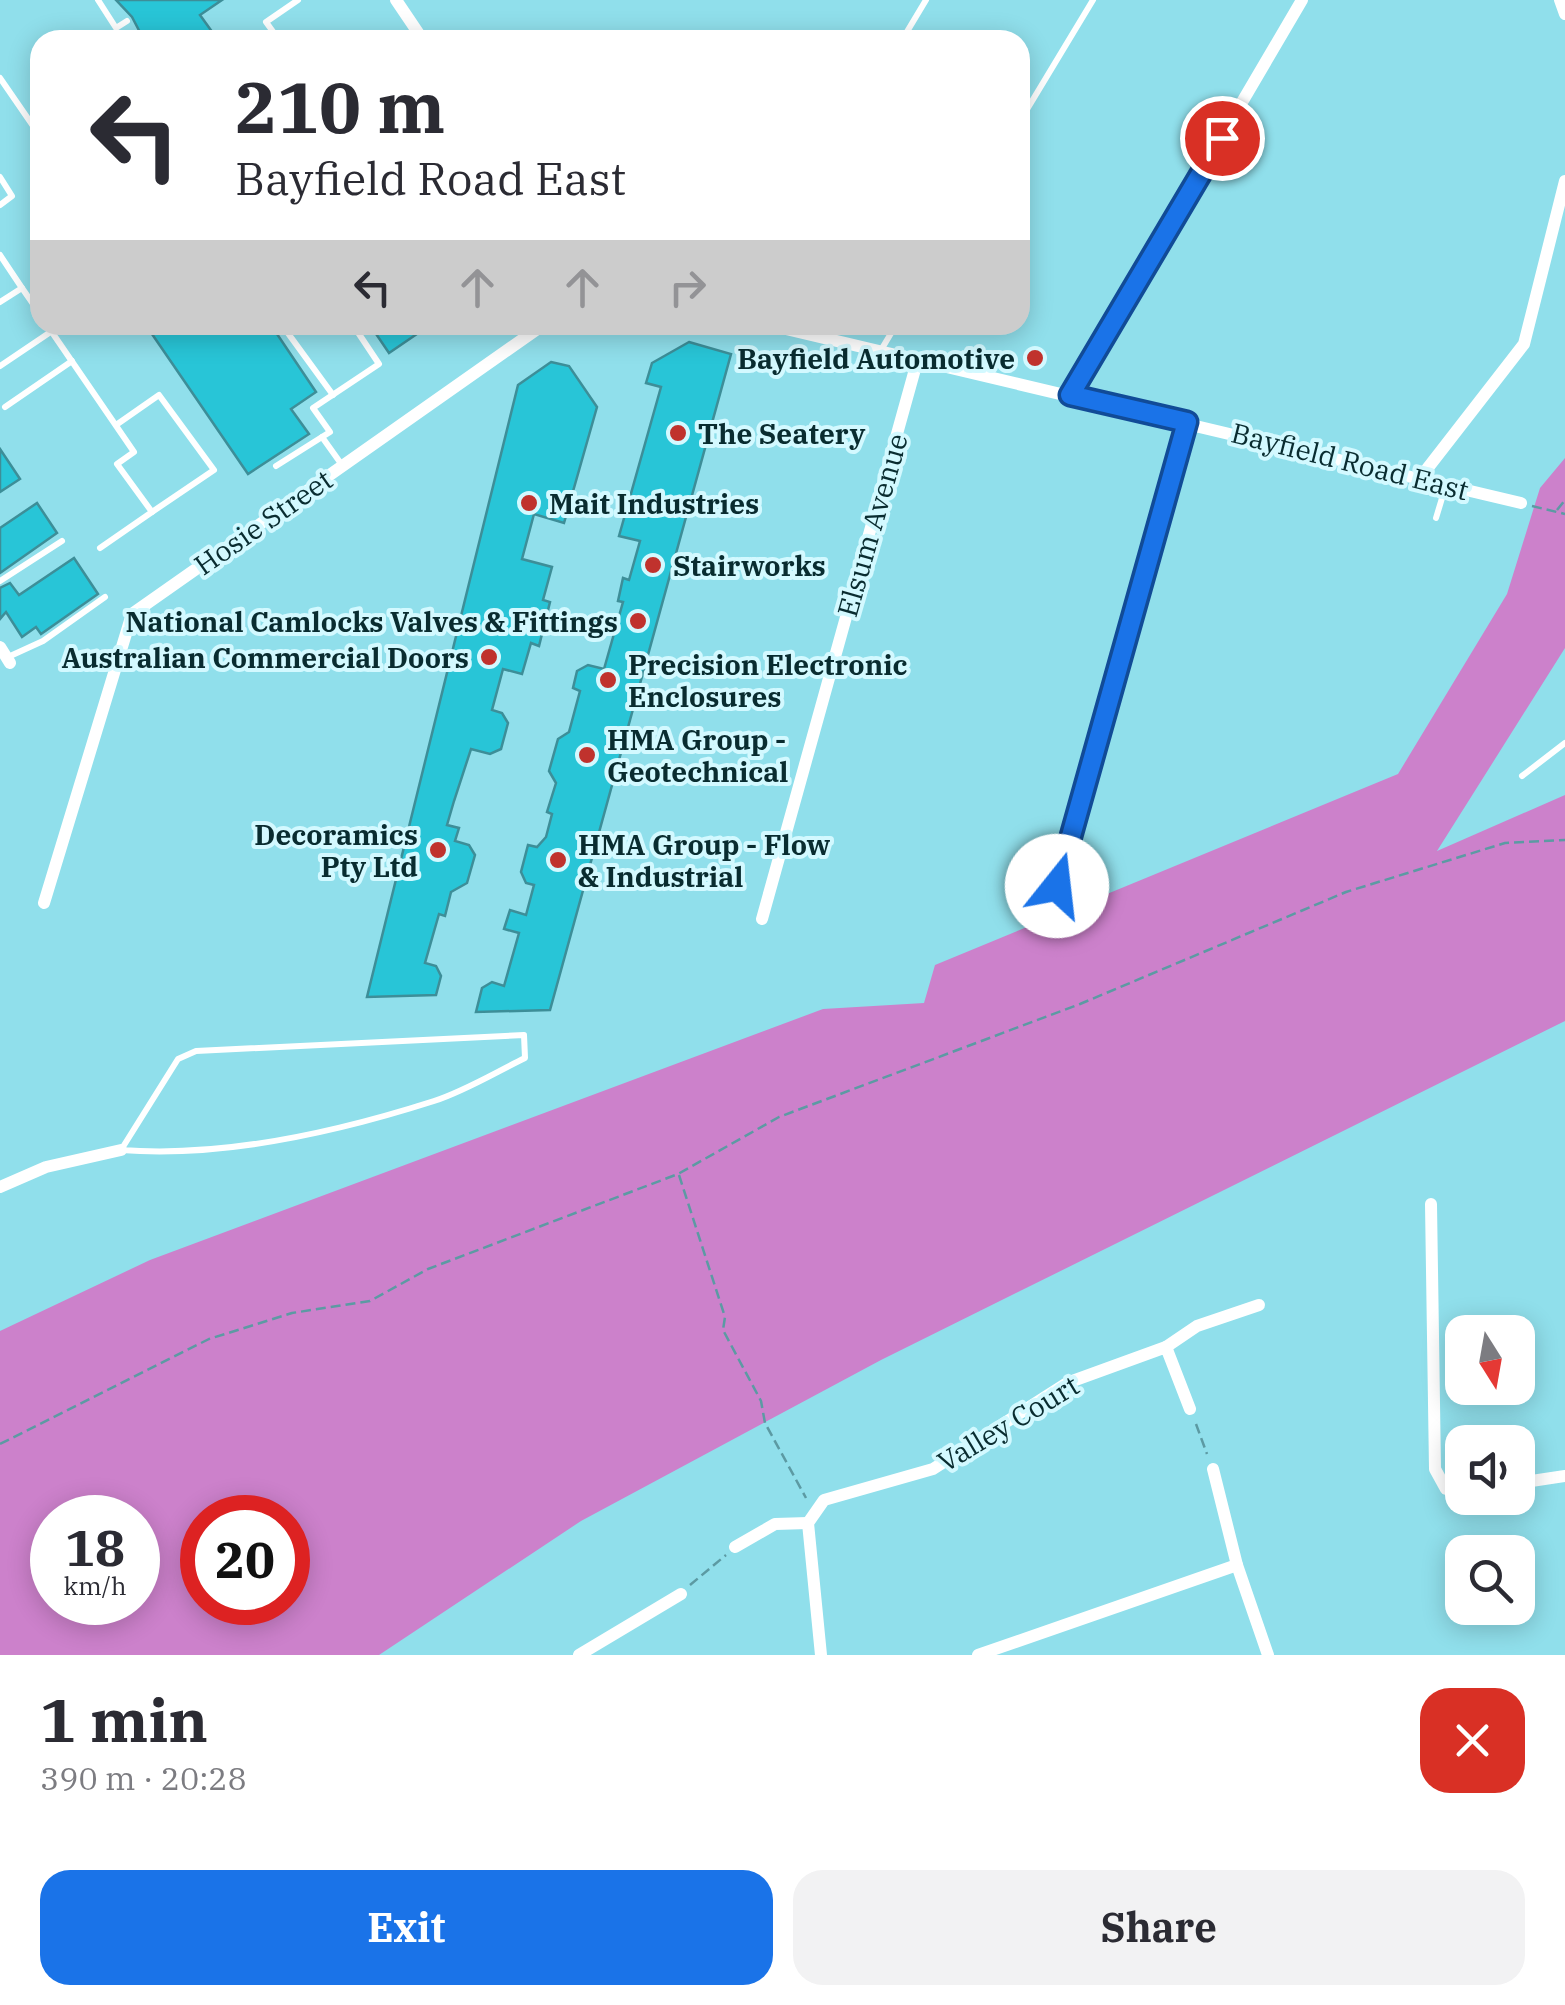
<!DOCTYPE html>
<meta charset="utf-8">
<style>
:root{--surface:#fff;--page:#f2f2f3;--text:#2b2b33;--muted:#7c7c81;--accent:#1a73e8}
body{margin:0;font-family:"IBM Plex Serif",serif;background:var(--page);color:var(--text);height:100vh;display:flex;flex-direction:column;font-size:38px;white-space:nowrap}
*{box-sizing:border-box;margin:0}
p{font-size:32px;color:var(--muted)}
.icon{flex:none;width:55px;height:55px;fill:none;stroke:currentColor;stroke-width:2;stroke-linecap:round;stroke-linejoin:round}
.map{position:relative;height:1655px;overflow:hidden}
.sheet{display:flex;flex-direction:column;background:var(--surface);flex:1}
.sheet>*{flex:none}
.banner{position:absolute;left:30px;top:30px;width:1000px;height:305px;border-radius:30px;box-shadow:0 5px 25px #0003;background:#fff;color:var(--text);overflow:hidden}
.needle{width:65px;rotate:169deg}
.tools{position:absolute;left:1445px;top:1315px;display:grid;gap:20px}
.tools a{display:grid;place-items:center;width:90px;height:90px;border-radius:20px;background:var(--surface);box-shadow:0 5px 25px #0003;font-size:50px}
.speed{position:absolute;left:30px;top:1495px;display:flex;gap:20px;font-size:50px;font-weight:700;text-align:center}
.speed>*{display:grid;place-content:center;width:130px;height:130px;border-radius:50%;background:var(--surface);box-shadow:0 5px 25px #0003;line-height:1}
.speed small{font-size:25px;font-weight:400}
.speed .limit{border:15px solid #d22;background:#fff;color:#111}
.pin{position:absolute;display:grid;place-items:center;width:85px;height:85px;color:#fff;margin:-42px;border:5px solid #fff;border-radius:50%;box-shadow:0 2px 10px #0007}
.me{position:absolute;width:110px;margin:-55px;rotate:16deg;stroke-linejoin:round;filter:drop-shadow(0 0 8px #0008)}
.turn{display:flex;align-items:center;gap:35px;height:210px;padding:0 40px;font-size:45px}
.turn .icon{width:130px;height:130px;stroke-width:2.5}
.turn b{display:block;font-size:70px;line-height:85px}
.lanes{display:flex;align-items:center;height:95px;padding:0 40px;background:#0003;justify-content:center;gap:50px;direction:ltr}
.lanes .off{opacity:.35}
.round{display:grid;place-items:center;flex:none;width:105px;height:105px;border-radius:30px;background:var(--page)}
.headline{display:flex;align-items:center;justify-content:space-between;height:170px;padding:0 40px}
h1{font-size:60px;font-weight:700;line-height:75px}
.primary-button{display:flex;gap:20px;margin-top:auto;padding:20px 40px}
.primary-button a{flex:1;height:115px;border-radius:30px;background:var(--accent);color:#fff;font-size:40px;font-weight:700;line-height:115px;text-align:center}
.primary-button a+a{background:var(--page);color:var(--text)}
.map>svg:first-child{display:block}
.green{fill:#cc81cb;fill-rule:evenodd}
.building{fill:#28c5d7;stroke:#3d8e98;stroke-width:2.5}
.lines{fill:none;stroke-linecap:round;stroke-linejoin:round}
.path{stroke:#5c9aa3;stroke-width:2.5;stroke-dasharray:10 5;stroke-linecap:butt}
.service{stroke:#fff;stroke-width:6}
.minor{stroke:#fff;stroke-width:12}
.route-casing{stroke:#114b97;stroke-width:25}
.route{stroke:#1a73e8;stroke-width:18}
.poi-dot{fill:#c0322d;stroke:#d3f9ff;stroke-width:4}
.labels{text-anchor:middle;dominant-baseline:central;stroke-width:8;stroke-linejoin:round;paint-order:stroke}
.poi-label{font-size:28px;font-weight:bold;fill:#092c30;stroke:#d3f9ff;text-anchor:start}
.street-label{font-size:28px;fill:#092c30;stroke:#d3f9ff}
</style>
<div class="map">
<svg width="1565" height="1655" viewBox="0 0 1565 1655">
<rect width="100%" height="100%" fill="#90dfeb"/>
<path class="green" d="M1565 458V648L1437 851 1565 795V1021L881 1360 581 1521 379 1655H0V1331L150 1260 823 1009 924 1003 935 965 1398 774 1507 594 1540 488ZM52 1518H138V1602H52ZM202 1518H288V1602H202Z"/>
<g class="building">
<polygon points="116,0 222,0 200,15 218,40 144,40 132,17"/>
<polygon points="165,325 271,325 316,392 291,409 309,434 248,474 152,334"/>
<polygon points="370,325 430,325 389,353"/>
<polygon points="689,342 731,354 550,1010 476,1012 482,988 492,982 504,986 519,933 504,929 510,910 526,915 534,885 526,883 521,872 528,845 537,847 546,837 552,814 547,812 556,783 549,771 558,739 569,732 580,691 573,688 577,671 588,665 604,669 623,602 618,601 623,578 629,580 640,541 619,536 661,387 646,383 652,363"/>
<polygon points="551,362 569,366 597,407 564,523 534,514 522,559 552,567 543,600 550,602 539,646 531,643 522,674 503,669 492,710 502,713 508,723 501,749 490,754 471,749 454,801 447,825 459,828 455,841 469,845 475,855 467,883 451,892 445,916 439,914 425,963 436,966 441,976 436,995 367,997 518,385"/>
<polygon points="0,449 20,479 0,492"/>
<polygon points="37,503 57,533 0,573 0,528"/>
<polygon points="74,558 98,594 41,634 36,627 22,637 6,612 0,619 0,588 10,583 19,595"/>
</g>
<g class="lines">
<g class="path">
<polyline points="1532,506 1565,514"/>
<polyline points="1557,510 1565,500"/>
<polyline points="679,1175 725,1317 723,1330 761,1401 765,1423 806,1498"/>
<polyline points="1196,1424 1207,1454"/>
<polyline points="0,1444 209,1339 292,1313 370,1301 428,1269 678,1174 779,1117 1080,1004 1346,892 1505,843 1565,840"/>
<polyline points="690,1585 726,1555"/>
</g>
<g class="service">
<polyline points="98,0 116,28 127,21"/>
<polyline points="279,40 266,22 298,0"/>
<polyline points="902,40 926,0"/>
<polyline points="0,78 40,136"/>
<polyline points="1020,121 1093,0"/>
<polyline points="0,177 12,196 0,205"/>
<polyline points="0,255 22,288 0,302"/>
<polyline points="22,288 40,314"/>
<polyline points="47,325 134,452 117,464 152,512 100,548"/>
<polyline points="282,325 333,395"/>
<polyline points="881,350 896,325"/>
<polyline points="0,366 52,331"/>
<polyline points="5,407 72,361"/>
<polyline points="116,425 159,395 214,470 152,512"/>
<polyline points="342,465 322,437 330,432 313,408 379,364 353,325"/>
<polyline points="276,466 322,437"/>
<polyline points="1436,518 1446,485"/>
<polyline points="0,581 62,541"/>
<polyline points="8,657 43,641 105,597"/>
<polyline points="1522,776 1565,743"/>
<polyline points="1017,900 1057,886 1187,423"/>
<path d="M524 1035 525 1058C496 1072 465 1091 434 1101 337 1132 223 1158 121 1150L178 1059 196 1051Z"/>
</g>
<g class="minor">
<polyline points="396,0 423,40"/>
<polyline points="1560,0 1565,14"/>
<polyline points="769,325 1521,503"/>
<polyline points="1070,395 1302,0"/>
<polyline points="1420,478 1524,344 1565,181"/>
<polyline points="0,647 10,663"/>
<polyline points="44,903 132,614 543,325"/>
<polyline points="762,919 917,362"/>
<polyline points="0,1187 46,1167 121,1150"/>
<polyline points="1431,1204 1435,1469 1446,1489 1462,1490"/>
<polyline points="1166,1347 1197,1326 1259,1305"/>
<polyline points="1213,1469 1237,1565 1268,1655"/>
<polyline points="1518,1483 1565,1476"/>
<polyline points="735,1547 775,1524 808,1523"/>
<polyline points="579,1655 681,1594"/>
<polyline points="821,1655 808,1523 824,1500 933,1469 1067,1383 1166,1347 1190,1409"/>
<polyline points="978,1655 1237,1565"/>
</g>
</g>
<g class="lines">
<defs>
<polyline id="route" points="1057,886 1187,422 1070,395 1222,138"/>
</defs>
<use href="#route" class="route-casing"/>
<use href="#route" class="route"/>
</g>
<g class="poi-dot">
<circle cx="1035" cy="358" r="10"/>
<circle cx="678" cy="433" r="10"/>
<circle cx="529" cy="503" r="10"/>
<circle cx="653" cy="565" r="10"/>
<circle cx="638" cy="621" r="10"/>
<circle cx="489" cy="657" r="10"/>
<circle cx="608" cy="680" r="10"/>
<circle cx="587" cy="755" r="10"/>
<circle cx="438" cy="850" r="10"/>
<circle cx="558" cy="860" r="10"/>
</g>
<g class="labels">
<g class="poi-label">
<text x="1015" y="358" text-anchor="end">Bayfield Automotive</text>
<text x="698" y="433">The Seatery</text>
<text x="549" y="503">Mait Industries</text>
<text x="673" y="565">Stairworks</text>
<text x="618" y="621" text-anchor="end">National Camlocks Valves &amp; Fittings</text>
<text x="469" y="657" text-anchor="end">Australian Commercial Doors</text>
<text x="628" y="664">Precision Electronic<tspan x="628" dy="32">Enclosures</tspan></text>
<text x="607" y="739">HMA Group -<tspan x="607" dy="32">Geotechnical</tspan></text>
<text x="418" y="834" text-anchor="end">Decoramics<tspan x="418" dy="32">Pty Ltd</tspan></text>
<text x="578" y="844">HMA Group - Flow<tspan x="578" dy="32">&amp; Industrial</tspan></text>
</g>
<g class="street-label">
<text transform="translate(1350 461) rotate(14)">Bayfield Road East</text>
<text transform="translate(263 522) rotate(-35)">Hosie Street</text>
<text transform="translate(872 525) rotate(-74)">Elsum Avenue</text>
<text transform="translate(1008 1423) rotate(-31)">Valley Court</text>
</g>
</g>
</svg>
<div class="tools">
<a><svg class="needle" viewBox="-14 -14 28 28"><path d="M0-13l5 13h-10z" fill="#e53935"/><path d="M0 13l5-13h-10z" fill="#7c7c81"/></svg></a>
<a><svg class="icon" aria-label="sound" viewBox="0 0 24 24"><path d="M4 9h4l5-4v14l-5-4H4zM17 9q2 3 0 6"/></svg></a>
<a><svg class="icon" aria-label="search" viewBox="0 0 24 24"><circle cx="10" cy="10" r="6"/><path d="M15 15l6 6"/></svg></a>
</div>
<div class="speed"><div>18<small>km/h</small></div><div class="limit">20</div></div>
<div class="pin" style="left:1222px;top:138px;background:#d93025"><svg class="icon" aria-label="arrive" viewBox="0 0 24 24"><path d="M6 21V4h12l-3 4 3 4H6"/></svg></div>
<svg class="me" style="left:1057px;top:886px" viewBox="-20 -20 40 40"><circle r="19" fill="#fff"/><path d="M0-13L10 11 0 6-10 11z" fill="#1a73e8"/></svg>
<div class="banner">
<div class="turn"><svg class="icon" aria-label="left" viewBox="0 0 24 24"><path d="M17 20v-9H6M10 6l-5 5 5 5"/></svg><div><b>210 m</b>Bayfield Road East</div></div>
<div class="lanes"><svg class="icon" aria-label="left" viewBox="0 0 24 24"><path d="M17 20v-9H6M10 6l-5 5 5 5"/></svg><svg class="icon off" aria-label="ahead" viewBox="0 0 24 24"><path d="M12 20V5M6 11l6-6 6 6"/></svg><svg class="icon off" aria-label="ahead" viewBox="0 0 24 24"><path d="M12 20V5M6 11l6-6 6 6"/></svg><svg class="icon off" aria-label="right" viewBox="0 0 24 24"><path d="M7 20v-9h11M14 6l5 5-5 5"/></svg></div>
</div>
</div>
<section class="sheet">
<div class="headline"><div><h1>1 min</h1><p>390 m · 20:28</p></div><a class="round" style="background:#d93025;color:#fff"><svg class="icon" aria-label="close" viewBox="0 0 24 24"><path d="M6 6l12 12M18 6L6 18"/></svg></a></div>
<div class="primary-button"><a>Exit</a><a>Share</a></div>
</section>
